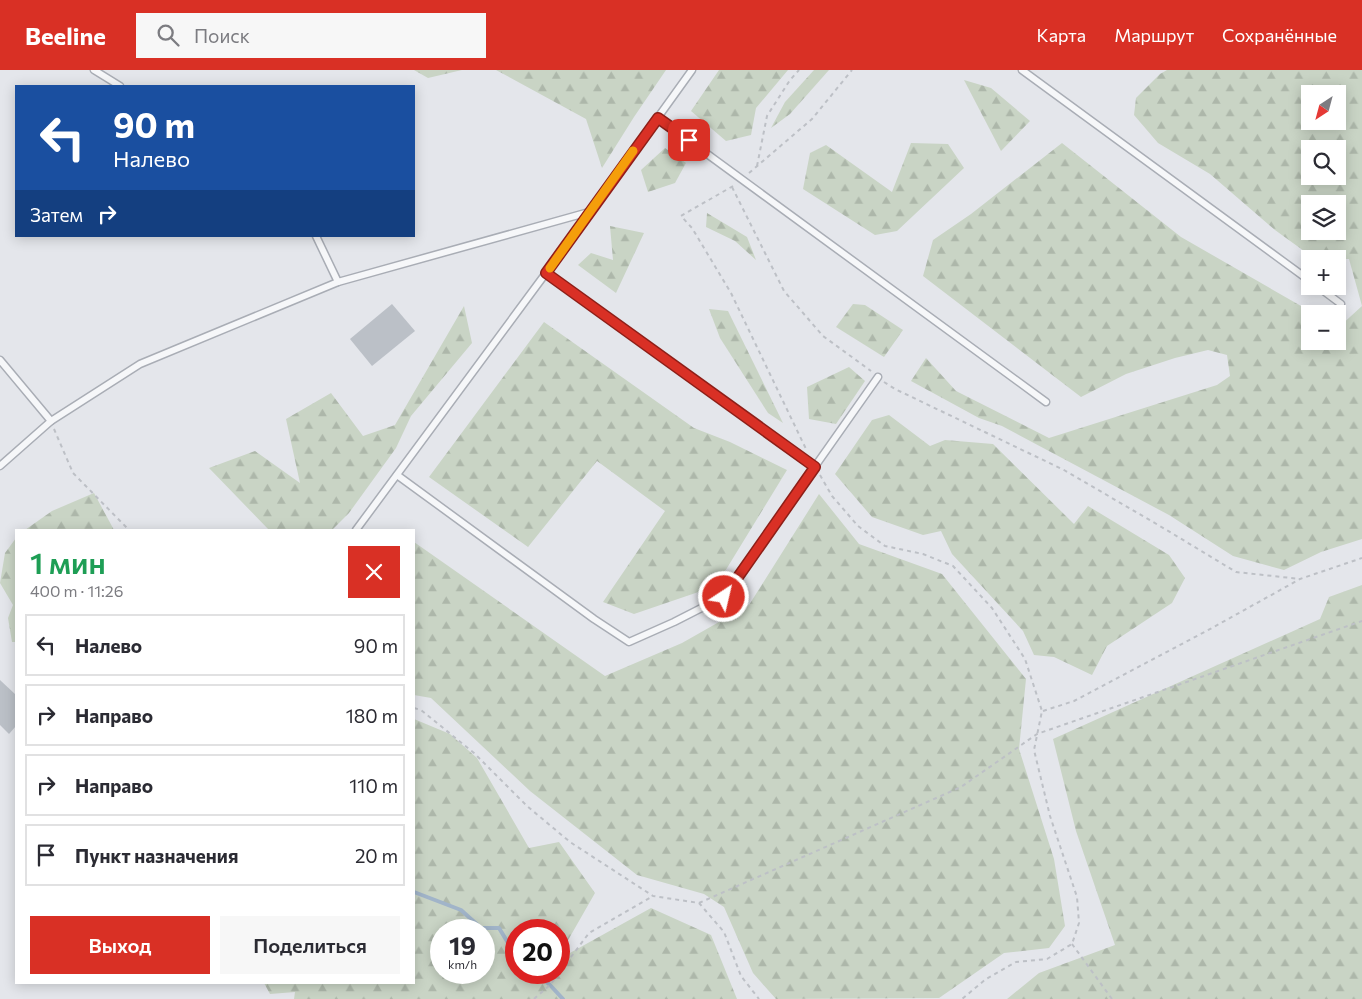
<!DOCTYPE html>
<html lang="ru">
<meta charset="utf-8">
<style>
:root{--surface:#fff;--page:#f7f7f7;--text:#2b2b33;--muted:#7c7c81;--line:#e1e1e2;--accent:#d93025}
body{margin:0;font-family:Commissioner,sans-serif;background:var(--page);color:var(--text);height:100vh;display:flex;flex-direction:column;font-size:19px;white-space:nowrap}
*{box-sizing:border-box;margin:0}
p{font-size:16px;color:var(--muted)}
.icon{flex:none;width:28px;height:28px;fill:none;stroke:currentColor;stroke-width:2;stroke-linecap:round;stroke-linejoin:round}
.map{position:relative;flex:1;overflow:hidden}
.sheet{position:absolute;left:15px;top:459px;width:400px;height:455px;display:flex;flex-direction:column;background:var(--surface);border-radius:0px;box-shadow:0 2px 12px #0003}
.sheet>*{flex:none}
.hud{position:absolute;left:15px;top:15px;width:400px;height:152px;border-radius:0px;box-shadow:0 2px 12px #0003;background:#1a4fa0;color:#fff;overflow:hidden}
.needle{width:32px;rotate:216deg}
.controls{position:absolute;left:1301px;top:15px;display:grid;gap:10px}
.controls a{display:grid;place-items:center;width:45px;height:45px;border-radius:0px;background:var(--surface);box-shadow:0 2px 12px #0003;font-size:25px}
.speed{position:absolute;left:430px;top:849px;display:flex;gap:10px;font-size:25px;font-weight:700;text-align:center}
.speed>*{display:grid;place-content:center;width:65px;height:65px;border-radius:50%;background:var(--surface);box-shadow:0 2px 12px #0003;line-height:1}
.speed small{font-size:12px;font-weight:400}
.speed .limit{border:8px solid #d22;background:#fff;color:#111}
.pin{position:absolute;display:grid;place-items:center;width:42px;height:42px;color:#fff;margin:-21px;border-radius:10px;box-shadow:0 2px 8px #0006}
.me{position:absolute;width:55px;margin:-28px;rotate:35deg;stroke-linejoin:round;filter:drop-shadow(0 0 4px #0008)}
.turn{display:flex;align-items:center;gap:18px;height:105px;padding:0 15px;font-size:22px}
.turn .icon{width:65px;height:65px;stroke-width:2.5}
.turn b{display:block;font-size:35px;line-height:42px}
.then{display:flex;align-items:center;height:48px;padding:0 15px;background:#0003;gap:10px;font-size:19px}
.round{display:grid;place-items:center;flex:none;width:52px;height:52px;border-radius:0px;background:var(--page)}
.overview{display:flex;align-items:center;justify-content:space-between;height:85px;padding:0 15px}
h1{font-size:30px;font-weight:600;line-height:38px;color:#1e9e55}
.action{display:flex;gap:10px;margin-top:auto;padding:10px 15px}
.action a{flex:1;height:58px;border-radius:0px;background:var(--accent);color:#fff;font-size:20px;font-weight:600;line-height:58px;text-align:center}
.action a+a{background:var(--page);color:var(--text)}
ul{padding:0;list-style:none}
li{display:flex;align-items:center;gap:15px;height:62px;margin:0 10px 8px;padding:0 5px;border:2px solid var(--line);border-radius:0px}
li div{flex:1}
li b{display:block;font-size:19px}
li em{font-style:normal}
header{display:flex;align-items:center;gap:30px;box-sizing:border-box;height:70px;padding:0 25px;background:var(--accent);color:#fff}
header strong{font-size:24px}
nav{display:flex;gap:28px;margin-inline-start:auto;font-size:18px}
.search{width:350px;height:45px;background:var(--page);display:flex;align-items:center;gap:12px;box-sizing:border-box;padding:0 18px;border-radius:0px;color:var(--muted);font-size:19px}
.map>svg:first-child{display:block}
.forest{fill:url(#forest-firs);fill-rule:evenodd}
.lines{fill:none;stroke-linecap:round;stroke-linejoin:round}
.stream{stroke:#a1b4c9;stroke-width:4}
.building{fill:#bbc0c7}
.lane-casing{stroke:#a9adb5;stroke-width:9}
.path{stroke:#bdc0c6;stroke-width:2;stroke-dasharray:4 4;stroke-linecap:butt}
.lane{stroke:#f6f7f9;stroke-width:6}
.route-casing{stroke:#8d1f18;stroke-width:12}
.route{stroke:#d93025;stroke-width:9}
.slow{stroke:#f59e0b;stroke-width:9}
</style>
<header>
<strong>Beeline</strong>
<div class="search"><svg class="icon" aria-label="search" viewBox="0 0 24 24"><circle cx="10" cy="10" r="6"/><path d="M15 15l6 6"/></svg>Поиск</div>
<nav><a>Карта</a><a>Маршрут</a><a>Сохранённые</a></nav>
</header>
<div class="map">
<svg width="1362" height="929" viewBox="0 0 1362 929">
<defs>
<pattern id="forest-firs" width="22" height="20" patternUnits="userSpaceOnUse" patternTransform="scale(1.25)"><rect width="22" height="20" fill="#c9d4c5"/><path d="M5 1l3.5 6h-7zM16 11l3.5 6h-7z" fill="#adb7aa"/></pattern>
</defs>
<rect width="100%" height="100%" fill="#e4e6eb"/>
<g class="forest">
<polygon points="414,0 462,0 428,8"/>
<polygon points="496,0 666,0 634,47 602,98 586,49"/>
<polygon points="719,0 788,0 756,38 751,65 726,71 691,41"/>
<polygon points="814,0 829,0 790,44 771,58 785,32"/>
<path d="M1167 0H1362V469L1321 482 1284 500 1233 486 1169 445 1002 356 979 348 911 311 926 288 956 321 1049 368 1217 315 1230 306 1227 285 1208 280 1175 288 1126 304 1081 327 923 206 933 170 971 144 1062 73 1181 167 1315 244H1310V271H1338V257H1339L1362 236 1349 189H1315L1275 160 1210 104 1158 73 1134 45 1136 28 1160 4ZM1310 24H1338V51H1310ZM1310 79H1338V106H1310ZM1310 134H1338V161H1310Z"/>
<polygon points="964,10 991,18 1030,51 1001,81"/>
<polygon points="911,73 948,74 964,98 897,161 875,165 803,119 810,83 826,75 892,122"/>
<polygon points="665,78 686,93 675,113 648,122 641,100"/>
<polygon points="707,143 747,167 756,190 735,171 706,157"/>
<polygon points="610,156 644,163 616,223 578,195 591,183 613,190"/>
<polygon points="853,234 865,235 903,260 884,287 836,257"/>
<polygon points="464,236 472,273 411,346 396,378 349,443 332,460 269,460 209,398 255,381 300,413 286,349 331,323 363,366 395,355"/>
<polygon points="709,239 728,241 783,353 768,343 720,268"/>
<polygon points="544,252 694,358 730,372 787,400 716,516 634,544 603,532 665,441 597,391 528,477 429,407"/>
<polygon points="849,297 865,311 836,354 809,349 807,317"/>
<polygon points="889,345 930,376 945,370 993,374 1074,454 1088,436 1169,485 1185,508 1172,533 1107,576 1092,605 1054,587 1034,585 1023,561 952,484 941,461 923,465 872,447 835,404 872,350"/>
<polygon points="94,423 114,460 25,460 52,441"/>
<polygon points="819,424 859,474 942,504 1026,609 1019,679 1054,789 1065,856 1049,878 1004,883 939,928 776,929 753,903 724,837 704,824 637,805 530,721 431,628 414,625 414,472 605,606 682,573 749,535"/>
<polygon points="16,468 16,572 12,572 8,548 13,535 0,513 5,483"/>
<polygon points="1362,515 1362,929 1007,929 1039,903 1115,875 1076,761 1053,669 1320,549 1329,527"/>
<path d="M414 649 450 664 477 688 529 778 559 772 595 823 559 886V860H516V902H559V889L651 838 711 865 737 929H294L295 922 270 924 264 913 414 912ZM441 860H484V902H441Z"/>
</g>
<g class="lines">
<g class="stream">
<polyline points="414,822 461,840 481,858 499,858 516,886"/>
<polyline points="535,902 550,915 563,929"/>
</g>
</g>
<g class="building">
<polygon points="392,234 415,261 372,296 350,269"/>
<polygon points="0,610 16,625 16,656 9,664 0,655"/>
</g>
<g class="lines">
<defs>
<g id="lane">
<polyline points="94,0 120,16"/>
<polyline points="1022,0 1310,211"/>
<polyline points="658,48 1046,332"/>
<polyline points="316,166 338,212"/>
<polyline points="546,203 815,397"/>
<polyline points="1317,216 1341,234"/>
<polyline points="0,290 51,351"/>
<polyline points="0,396 51,351 140,294 338,212 589,142"/>
<polyline points="397,405 594,549 629,572 674,552 723,527 878,307"/>
<polyline points="356,460 546,203 692,0"/>
</g>
</defs>
<use href="#lane" class="lane-casing"/>
<g class="path">
<polyline points="757,96 767,46 790,10 799,0"/>
<polyline points="749,103 812,49 852,0"/>
<polyline points="733,116 681,146 692,158 731,223 806,379"/>
<polyline points="732,117 784,221 823,266 871,301"/>
<polyline points="884,312 895,319 1064,400 1165,459 1236,502 1300,509"/>
<polyline points="54,359 73,403 129,460"/>
<polyline points="820,405 832,426 858,456 885,476 923,484 953,496 992,538 1025,589 1042,641 1034,680 1050,746 1077,827 1079,853 1072,874 1047,889 1016,892 986,909 962,929"/>
<polyline points="414,638 421,640 474,683 527,736 570,772 653,826 699,833 724,862 741,906 759,929"/>
<polyline points="1043,641 1074,631 1212,558 1300,509 1362,488"/>
<polyline points="699,833 961,717 1037,664 1362,551"/>
<polyline points="1072,874 1112,929"/>
<polyline points="534,929 550,915 589,863 653,826"/>
</g>
<use href="#lane" class="lane"/>
</g>
<g class="lines">
<defs>
<polyline id="route" points="689,70 658,48 546,203 815,397 724,527"/>
</defs>
<use href="#route" class="route-casing"/>
<use href="#route" class="route"/>
<polyline class="slow" points="550,198 633,81"/>
</g>
</svg>
<div class="controls">
<a><svg class="needle" viewBox="-14 -14 28 28"><path d="M0-13l5 13h-10z" fill="#e53935"/><path d="M0 13l5-13h-10z" fill="#7c7c81"/></svg></a>
<a><svg class="icon" aria-label="search" viewBox="0 0 24 24"><circle cx="10" cy="10" r="6"/><path d="M15 15l6 6"/></svg></a>
<a><svg class="icon" aria-label="layers" viewBox="0 0 24 24"><path d="M12 4l9 5-9 5-9-5zM3 14l9 5 9-5"/></svg></a>
<a>+</a>
<a>−</a>
</div>
<div class="speed"><div>19<small>km/h</small></div><div class="limit">20</div></div>
<div class="pin" style="left:689px;top:70px;background:#d93025"><svg class="icon" aria-label="arrive" viewBox="0 0 24 24"><path d="M6 21V4h12l-3 4 3 4H6"/></svg></div>
<svg class="me" style="left:724px;top:527px" viewBox="-20 -20 40 40"><circle r="17" fill="#d93025" stroke="#fff" stroke-width="3"/><path d="M0-11L8 9 0 5-8 9z" fill="#fff"/></svg>
<div class="hud">
<div class="turn"><svg class="icon" aria-label="left" viewBox="0 0 24 24"><path d="M17 20v-9H6M10 6l-5 5 5 5"/></svg><div><b>90 m</b>Налево</div></div>
<div class="then">Затем<svg class="icon" aria-label="right" viewBox="0 0 24 24"><path d="M7 20v-9h11M14 6l5 5-5 5"/></svg></div>
</div>
<section class="sheet">
<div class="overview"><div><h1>1 мин</h1><p>400 m · 11:26</p></div><a class="round" style="background:#d93025;color:#fff"><svg class="icon" aria-label="close" viewBox="0 0 24 24"><path d="M6 6l12 12M18 6L6 18"/></svg></a></div>
<ul>
<li><svg class="icon" aria-label="left" viewBox="0 0 24 24"><path d="M17 20v-9H6M10 6l-5 5 5 5"/></svg><div><b>Налево</b></div><em>90 m</em></li>
<li><svg class="icon" aria-label="right" viewBox="0 0 24 24"><path d="M7 20v-9h11M14 6l5 5-5 5"/></svg><div><b>Направо</b></div><em>180 m</em></li>
<li><svg class="icon" aria-label="right" viewBox="0 0 24 24"><path d="M7 20v-9h11M14 6l5 5-5 5"/></svg><div><b>Направо</b></div><em>110 m</em></li>
<li><svg class="icon" aria-label="arrive" viewBox="0 0 24 24"><path d="M6 21V4h12l-3 4 3 4H6"/></svg><div><b>Пункт назначения</b></div><em>20 m</em></li>
</ul>
<div class="action"><a>Выход</a><a>Поделиться</a></div>
</section>
</div>
